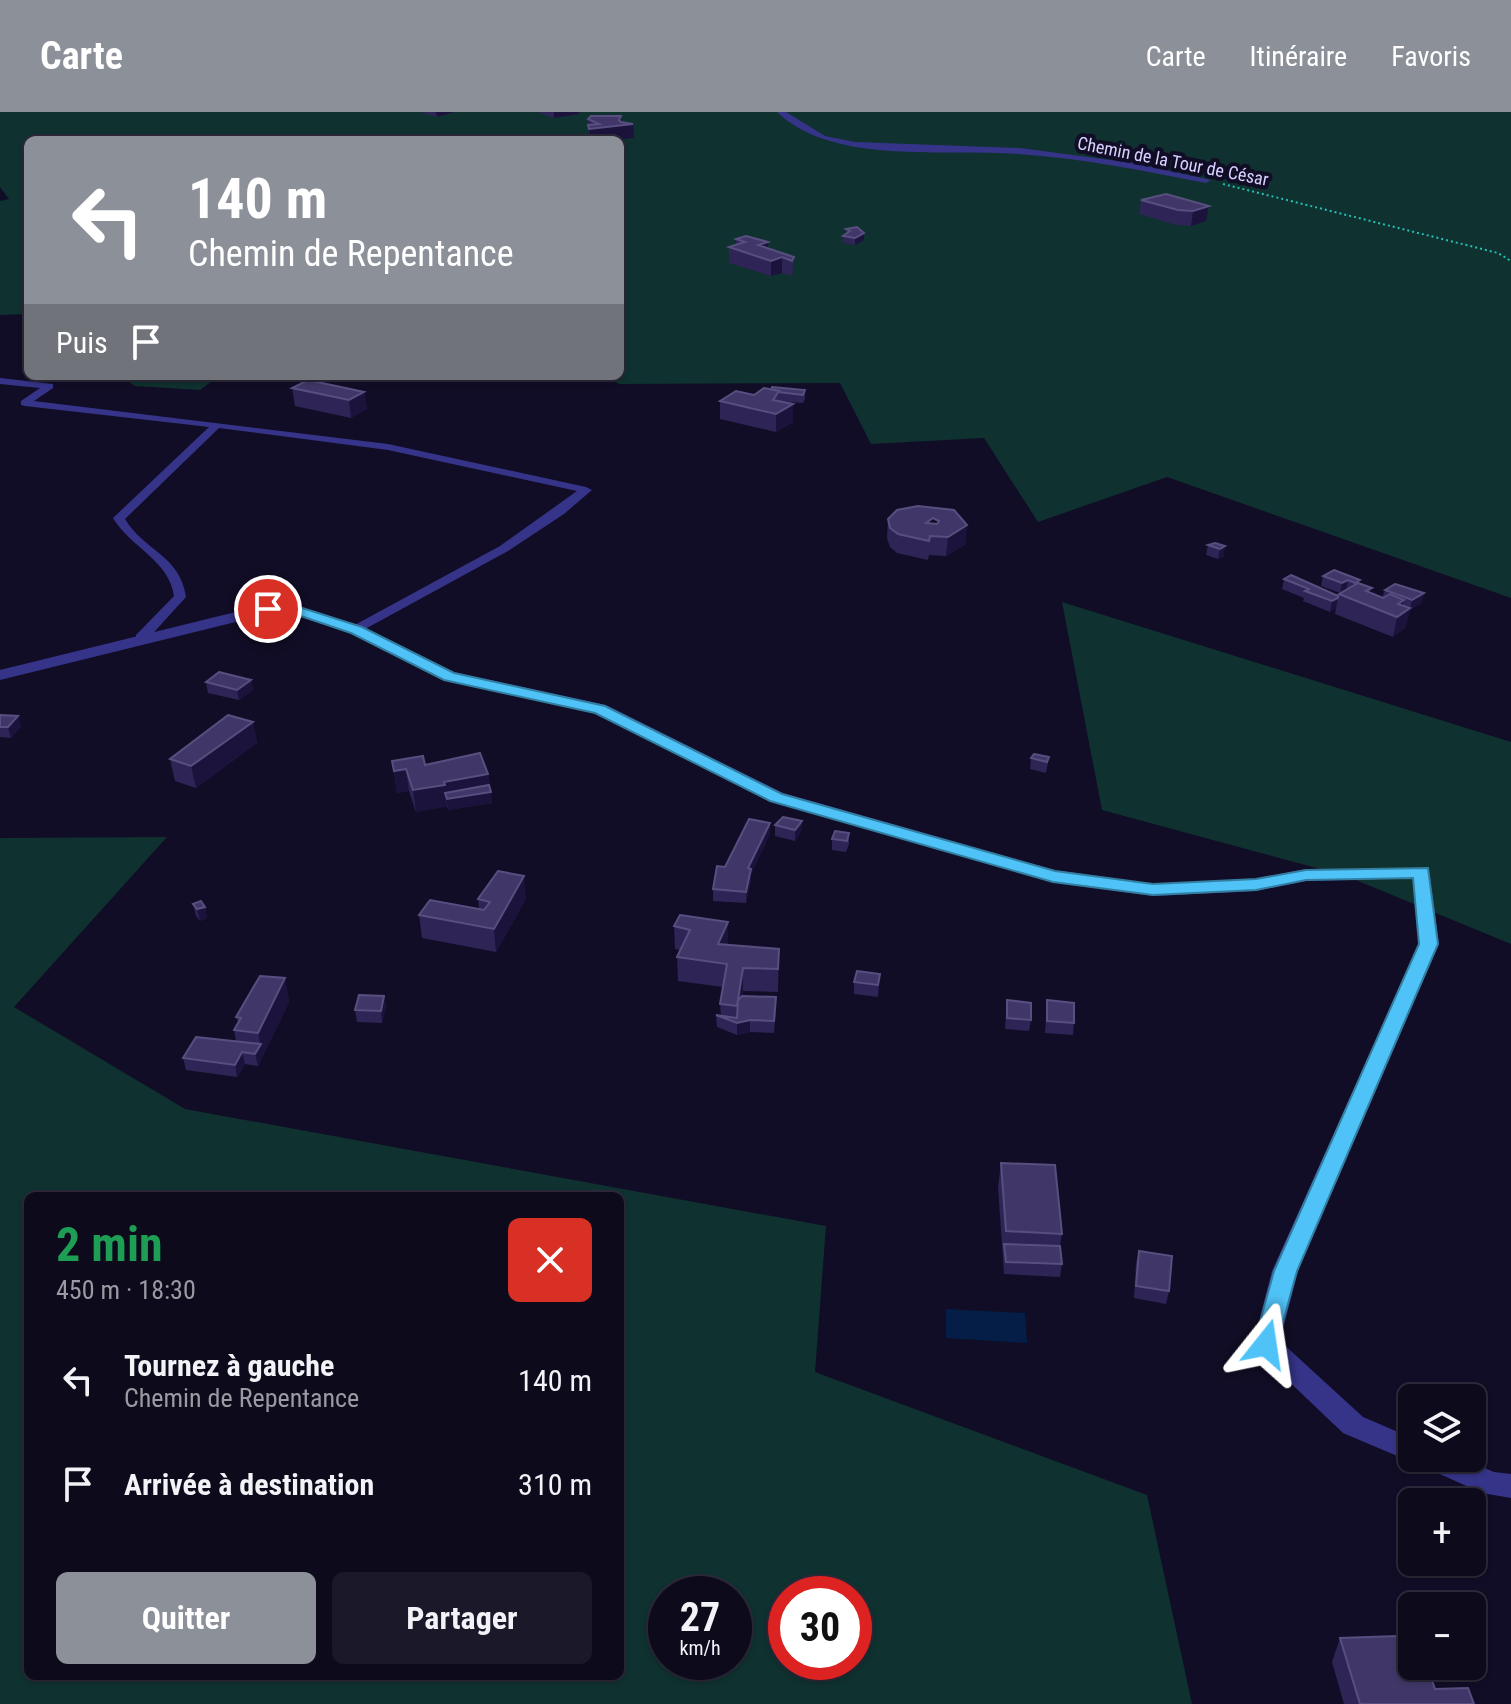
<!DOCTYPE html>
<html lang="fr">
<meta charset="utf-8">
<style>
:root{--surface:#0d0a1c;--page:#1b1829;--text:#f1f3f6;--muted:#9a9aa3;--line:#2d2b3b;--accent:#8c9099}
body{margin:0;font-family:"Roboto Condensed",sans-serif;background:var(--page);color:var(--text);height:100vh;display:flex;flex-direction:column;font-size:30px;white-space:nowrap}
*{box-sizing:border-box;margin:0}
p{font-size:26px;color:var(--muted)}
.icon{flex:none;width:44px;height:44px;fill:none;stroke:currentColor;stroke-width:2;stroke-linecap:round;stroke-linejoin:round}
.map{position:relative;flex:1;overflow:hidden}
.sheet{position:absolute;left:24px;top:1080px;width:600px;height:488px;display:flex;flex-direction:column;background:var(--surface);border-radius:12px;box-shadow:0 2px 6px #0004,0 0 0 2px var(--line)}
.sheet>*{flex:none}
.banner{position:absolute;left:24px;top:24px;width:600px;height:244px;border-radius:12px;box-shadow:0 2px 6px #0004,0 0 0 2px var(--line);background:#8c9099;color:#fff;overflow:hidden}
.controls{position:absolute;left:1398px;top:1272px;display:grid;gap:16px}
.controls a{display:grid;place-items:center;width:88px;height:88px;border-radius:12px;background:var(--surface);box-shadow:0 2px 6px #0004,0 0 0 2px var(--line);font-size:40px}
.speed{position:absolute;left:648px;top:1464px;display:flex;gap:16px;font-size:40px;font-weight:700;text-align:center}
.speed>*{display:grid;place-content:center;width:104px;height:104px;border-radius:50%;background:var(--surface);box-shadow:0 2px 6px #0004,0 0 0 2px var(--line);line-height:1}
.speed small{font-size:20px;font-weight:400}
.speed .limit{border:12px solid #d22;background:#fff;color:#111}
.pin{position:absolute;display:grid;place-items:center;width:68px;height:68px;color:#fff;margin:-34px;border:4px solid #fff;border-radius:50%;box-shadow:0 2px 8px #0007}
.me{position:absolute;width:88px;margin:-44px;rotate:15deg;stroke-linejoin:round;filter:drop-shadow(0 0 6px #0008)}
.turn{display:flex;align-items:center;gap:28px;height:168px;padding:0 32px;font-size:36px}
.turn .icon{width:104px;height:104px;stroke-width:2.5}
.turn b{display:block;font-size:56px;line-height:68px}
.then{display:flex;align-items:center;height:76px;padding:0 32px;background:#0003;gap:16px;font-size:30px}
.round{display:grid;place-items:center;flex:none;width:84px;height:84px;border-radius:12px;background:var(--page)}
.overview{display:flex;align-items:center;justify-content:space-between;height:136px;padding:0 32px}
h1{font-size:48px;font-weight:700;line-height:60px;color:#1e9e55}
.cta{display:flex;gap:16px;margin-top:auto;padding:16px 32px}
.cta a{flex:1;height:92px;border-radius:12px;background:var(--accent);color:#fff;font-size:32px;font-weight:700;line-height:92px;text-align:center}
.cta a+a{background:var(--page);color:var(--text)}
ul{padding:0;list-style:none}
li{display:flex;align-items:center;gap:24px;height:104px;padding:0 32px}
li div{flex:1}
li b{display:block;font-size:30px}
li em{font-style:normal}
header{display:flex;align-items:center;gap:48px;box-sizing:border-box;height:112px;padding:0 40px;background:var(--accent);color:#fff}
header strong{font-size:38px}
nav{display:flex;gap:44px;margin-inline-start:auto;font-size:28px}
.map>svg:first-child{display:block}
.green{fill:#0f312f;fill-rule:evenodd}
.water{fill:#051e47}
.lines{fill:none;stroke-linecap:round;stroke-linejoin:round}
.path{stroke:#24c1b6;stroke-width:2;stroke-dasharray:2 3;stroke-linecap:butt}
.lane{fill:#363489;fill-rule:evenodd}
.street{fill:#363489;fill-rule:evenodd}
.wall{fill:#2e2456;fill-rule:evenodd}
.shaded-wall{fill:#1b133b}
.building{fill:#403768;stroke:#584f80;stroke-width:2;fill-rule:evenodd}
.route{fill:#4fc3f7;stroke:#337fa1;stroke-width:2}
.labels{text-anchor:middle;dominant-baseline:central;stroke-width:8;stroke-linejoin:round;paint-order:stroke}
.far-street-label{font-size:18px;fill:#d7d2ff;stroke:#110d26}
</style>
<header>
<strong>Carte</strong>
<nav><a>Carte</a><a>Itinéraire</a><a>Favoris</a></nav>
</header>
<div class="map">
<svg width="1511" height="1592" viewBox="0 0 1511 1592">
<rect width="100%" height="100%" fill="#110d26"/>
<g class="green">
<polygon points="0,0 1511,0 1511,486 1167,365 1038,410 984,326 871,332 840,271 619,272 605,264 620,264 620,28 28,28 28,202 0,203 0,89 9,87 0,75"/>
<polygon points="120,264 219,264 200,278 135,274"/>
<polygon points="1062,490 1511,630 1511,832 1346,764 1102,698"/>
<path d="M167 725 14 895 185 997 826 1114 815 1260 1147 1383 1192 1592H0V726ZM620 1084V1564H28V1084ZM734 1482V1550H666V1482ZM854 1482V1550H786V1482Z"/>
</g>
<polygon class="water" points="946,1197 1025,1201 1027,1231 946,1226"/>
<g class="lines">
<polyline class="path" points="1223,72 1498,141 1511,149"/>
<path class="lane" d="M0 266 53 272V276L34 289 388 332 586 375 592 378 564 402 508 439 356 522 351 521V515L500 434 577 379 388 338 219 316 125 407C144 439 180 443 186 485L146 529H136V523L174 484C169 448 131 436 113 406L209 315 25 294 21 293V289L40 276 0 272Z"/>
<g class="street">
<path d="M777 0H786L825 24 855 30 1020 36 1133 51 1211 68 1206 71C1144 59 1081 46 1018 42 944 36 834 54 777 0Z"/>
<polygon points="268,492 296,493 362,515 454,560 606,593 783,681 1055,758 1153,772 1256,767 1306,757 1429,756 1439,832 1298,1159 1280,1229 1363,1305 1412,1326 1412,1346 1461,1346 1494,1360 1511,1362 1511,1386 1482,1381 1422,1354 1419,1347 1412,1350 1402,1346 1343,1321 1257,1239 1253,1232 1272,1159 1419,832 1413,766 1306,769 1256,779 1153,784 1053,770 769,689 595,601 443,568 350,521 294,503 268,502 0,568 0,558"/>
</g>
</g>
<g class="wall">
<polygon points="420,0 454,0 437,5"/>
<polygon points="538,0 579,0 579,2 554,6"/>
<polygon points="588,7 634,26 612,28 589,28"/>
<polygon points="1141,88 1209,94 1206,109 1191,114 1176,113 1139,102"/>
<polygon points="846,117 864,121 864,128 855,133 843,131 843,124 846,122"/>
<polygon points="736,127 768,130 768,136 794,145 792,164 782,161 771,164 729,151 729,135 736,133"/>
<polygon points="292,276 364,280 367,297 351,306 295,294"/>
<polygon points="771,278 805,278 805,287 803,291 779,289 793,292 793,310 776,320 720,307 720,289 754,283"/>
<path d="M954 398 966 432 946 444 929 443 928 448 897 441 890 435 887 426 888 407ZM933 406 939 409 937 412 926 411Z"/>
<polygon points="1215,431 1224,444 1218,447 1206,443 1208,433"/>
<polygon points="1323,464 1360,471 1371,481 1382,485 1385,478 1424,481 1421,491 1410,498 1405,516 1393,525 1335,502 1336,496 1330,500 1303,489 1304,486 1282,477 1284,467 1338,484 1340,481 1321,474"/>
<polygon points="251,568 253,578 239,588 208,581 206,570"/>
<polygon points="0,603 18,604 21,615 11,626 0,625"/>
<polygon points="253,610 257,631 196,676 175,669 170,647"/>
<polygon points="1049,645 1046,661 1030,657 1031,646"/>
<polygon points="392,649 488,662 492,691 448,698 447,694 416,700 409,679 397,681"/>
<polygon points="802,709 801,720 795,729 775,724 775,713"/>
<polygon points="849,721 849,732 846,740 832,738 832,727"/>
<polygon points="770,722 751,762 751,768 746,791 713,789 713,777 725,755"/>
<polygon points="478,787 526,787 496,840 422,826 419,803 479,797"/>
<polygon points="193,792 205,795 207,806 200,809 196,804"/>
<polygon points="728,810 728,833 779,837 778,880 743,879 742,884 776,897 774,921 750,920 737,923 717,915 716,903 721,903 720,892 723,875 678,869 677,845 680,838 675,837 674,814"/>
<polygon points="285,866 289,890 258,954 245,952 237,965 186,958 183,946 236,930 234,918 238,911 236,905"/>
<polygon points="854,870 879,873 878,885 854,882"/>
<polygon points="384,884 386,895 382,911 357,910 355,898"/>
<polygon points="1007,888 1031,908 1029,919 1005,917"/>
<polygon points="1047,888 1074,911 1073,923 1045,921"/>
<polygon points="1001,1051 1062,1122 1060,1134 1062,1152 1060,1165 1004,1162 998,1075"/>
<polygon points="1139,1139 1169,1179 1166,1192 1134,1186 1136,1151"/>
<polygon points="1340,1526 1403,1542 1435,1577 1474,1592 1344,1592 1332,1550"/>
</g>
<g class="shaded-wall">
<polygon points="436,0 454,0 437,5"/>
<polygon points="554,0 579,0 579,2 554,6"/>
<polygon points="621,4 622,14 633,12 634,26 612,28 590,28 589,17 619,8"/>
<polygon points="1209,94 1206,109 1191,114 1193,99"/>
<polygon points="864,121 864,128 855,133 855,126"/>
<polygon points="768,130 768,145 758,133"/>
<polygon points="782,145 782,161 771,164 771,149"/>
<polygon points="364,280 367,297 351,306 349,288"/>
<polygon points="793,292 793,310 776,320 776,302"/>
<polygon points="967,413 966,432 946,444 948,425"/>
<polygon points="1225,434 1224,444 1218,447 1220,437"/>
<polygon points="1348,468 1346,478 1340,481 1342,471"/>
<polygon points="1424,481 1421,491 1410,498 1405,516 1393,525 1397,505 1397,490 1404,488 1400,503 1410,496 1412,488"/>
<polygon points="1338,486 1336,496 1330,500 1332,489"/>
<polygon points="251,568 253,578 239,588 237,578"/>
<polygon points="18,604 21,615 11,626 8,615"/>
<polygon points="253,610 257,631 196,676 191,654"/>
<polygon points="406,657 409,679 397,681 394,659"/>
<polygon points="488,662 492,691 448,698 446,683 447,695 416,700 413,678 444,670"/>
<polygon points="802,709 801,720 795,729 795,718"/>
<polygon points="770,711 770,722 751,762 751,768 746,791 748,756"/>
<polygon points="524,764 526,787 496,840 494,817"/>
<polygon points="205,795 207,806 200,809 197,797"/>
<polygon points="728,810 728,833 718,832"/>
<polygon points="743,856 743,879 738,911 750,908 750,920 737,923 737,894"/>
<polygon points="285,866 289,890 263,944 258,921"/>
<polygon points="384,884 386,895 382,911 381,899"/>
<polygon points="261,932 263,944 258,954 255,942"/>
<polygon points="242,940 245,952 237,965 235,953"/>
</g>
<g class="building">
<polygon points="591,4 621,4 619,8 621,10 633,12 589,17 588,13 599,12 588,7"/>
<polygon points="1166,82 1209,94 1193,99 1178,98 1141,88"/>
<polygon points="857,115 864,121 855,126 843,124 850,119 846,117"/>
<polygon points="746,124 768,130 758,133 794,145 792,149 782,145 771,149 729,135 745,130 736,127"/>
<polygon points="308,268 364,280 349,288 292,276"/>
<polygon points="772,275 805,278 803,283 778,280 779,279 771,278"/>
<polygon points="764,276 779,279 773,288 793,292 776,302 720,289 736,279 754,283"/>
<path d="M918 394 954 398 967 413 948 425 930 424 929 429 898 422 890 416 888 407 897 398ZM933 406 939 409 937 412 926 411Z"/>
<polygon points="1215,431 1225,434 1220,437 1208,433"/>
<polygon points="1334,458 1360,468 1355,471 1348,468 1342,471 1323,464"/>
<polygon points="1291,463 1338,484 1338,486 1332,489 1305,479 1309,477 1284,467"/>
<polygon points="1358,471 1372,476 1366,479 1383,486 1390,482 1404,488 1398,492 1410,496 1397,505 1339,482"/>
<polygon points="1395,472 1424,481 1412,488 1385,478"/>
<polygon points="219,560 251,568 237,578 206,570"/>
<polygon points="0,603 18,604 8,615 0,615"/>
<polygon points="228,603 253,610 191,654 170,647"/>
<polygon points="480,641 488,662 444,670 445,673 413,678 406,657 394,659 392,649 423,644 425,653"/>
<polygon points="1034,642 1049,645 1047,650 1031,646"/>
<polygon points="489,673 491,680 447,687 445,681"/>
<polygon points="783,705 802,709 795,718 775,713"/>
<polygon points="749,707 770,711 748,756 751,757 746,780 713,777 717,754 725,755"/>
<polygon points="835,719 849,721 847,729 832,727"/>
<polygon points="498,759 524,764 494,817 419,803 430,788 484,798 490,790 478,787"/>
<polygon points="201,789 205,795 197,797 193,792"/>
<polygon points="680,803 728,810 718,832 779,837 778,857 743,856 737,894 720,892 727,852 677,845 690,818 674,814"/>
<polygon points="857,859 880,862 878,873 854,870"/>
<polygon points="260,864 285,866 258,921 234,918 241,906 236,905"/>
<polygon points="359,883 384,884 381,899 355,898"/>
<polygon points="742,884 776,885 774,909 750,908 737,911 716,903 737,906 738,888"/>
<polygon points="1007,888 1031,891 1031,908 1007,906"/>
<polygon points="1047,888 1074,891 1074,911 1047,909"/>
<polygon points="196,925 261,932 255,942 242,940 235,953 183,946"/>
<polygon points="1001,1051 1055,1053 1062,1122 1006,1119"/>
<polygon points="1004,1132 1060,1134 1062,1152 1006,1150"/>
<polygon points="1139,1139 1172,1144 1169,1179 1136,1174"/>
<polygon points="1398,1524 1403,1542 1412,1542 1412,1554 1427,1554 1435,1577 1468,1576 1474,1592 1360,1592 1340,1526"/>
</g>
<polygon class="route" points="268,493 296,494 362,515 454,561 605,594 782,682 1055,759 1153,772 1256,767 1306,758 1428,756 1438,832 1297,1159 1275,1239 1266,1241 1258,1239 1254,1232 1274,1159 1419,832 1413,766 1306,768 1256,778 1153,783 1053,770 770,689 595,601 444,568 351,521 295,502 263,500 261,497"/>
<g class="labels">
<g class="far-street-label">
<text transform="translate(1173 49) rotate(11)">Chemin de la Tour de César</text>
</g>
</g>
</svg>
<div class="controls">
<a><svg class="icon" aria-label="layers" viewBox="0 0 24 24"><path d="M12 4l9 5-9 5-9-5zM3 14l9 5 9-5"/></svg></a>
<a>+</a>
<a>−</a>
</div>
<div class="speed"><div>27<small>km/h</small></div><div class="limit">30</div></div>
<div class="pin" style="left:268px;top:497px;background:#d93025"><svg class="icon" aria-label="arrive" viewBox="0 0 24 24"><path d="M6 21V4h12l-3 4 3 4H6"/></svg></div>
<svg class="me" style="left:1266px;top:1232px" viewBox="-20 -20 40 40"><path d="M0-17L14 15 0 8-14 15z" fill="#4fc3f7" stroke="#fff" stroke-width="4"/></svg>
<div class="banner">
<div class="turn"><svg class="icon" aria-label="left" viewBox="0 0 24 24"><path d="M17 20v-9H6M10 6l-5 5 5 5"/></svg><div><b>140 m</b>Chemin de Repentance</div></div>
<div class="then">Puis<svg class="icon" aria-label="arrive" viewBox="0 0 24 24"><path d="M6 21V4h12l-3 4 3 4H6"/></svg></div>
</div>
<section class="sheet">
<div class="overview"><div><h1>2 min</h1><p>450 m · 18:30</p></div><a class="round" style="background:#d93025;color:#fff"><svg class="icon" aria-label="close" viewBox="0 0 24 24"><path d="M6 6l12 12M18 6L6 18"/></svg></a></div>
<ul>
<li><svg class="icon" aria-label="left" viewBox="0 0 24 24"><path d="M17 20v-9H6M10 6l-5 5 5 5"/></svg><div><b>Tournez à gauche</b><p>Chemin de Repentance</p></div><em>140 m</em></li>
<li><svg class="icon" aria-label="arrive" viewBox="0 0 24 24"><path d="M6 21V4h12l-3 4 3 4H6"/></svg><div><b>Arrivée à destination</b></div><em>310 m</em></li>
</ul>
<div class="cta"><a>Quitter</a><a>Partager</a></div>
</section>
</div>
